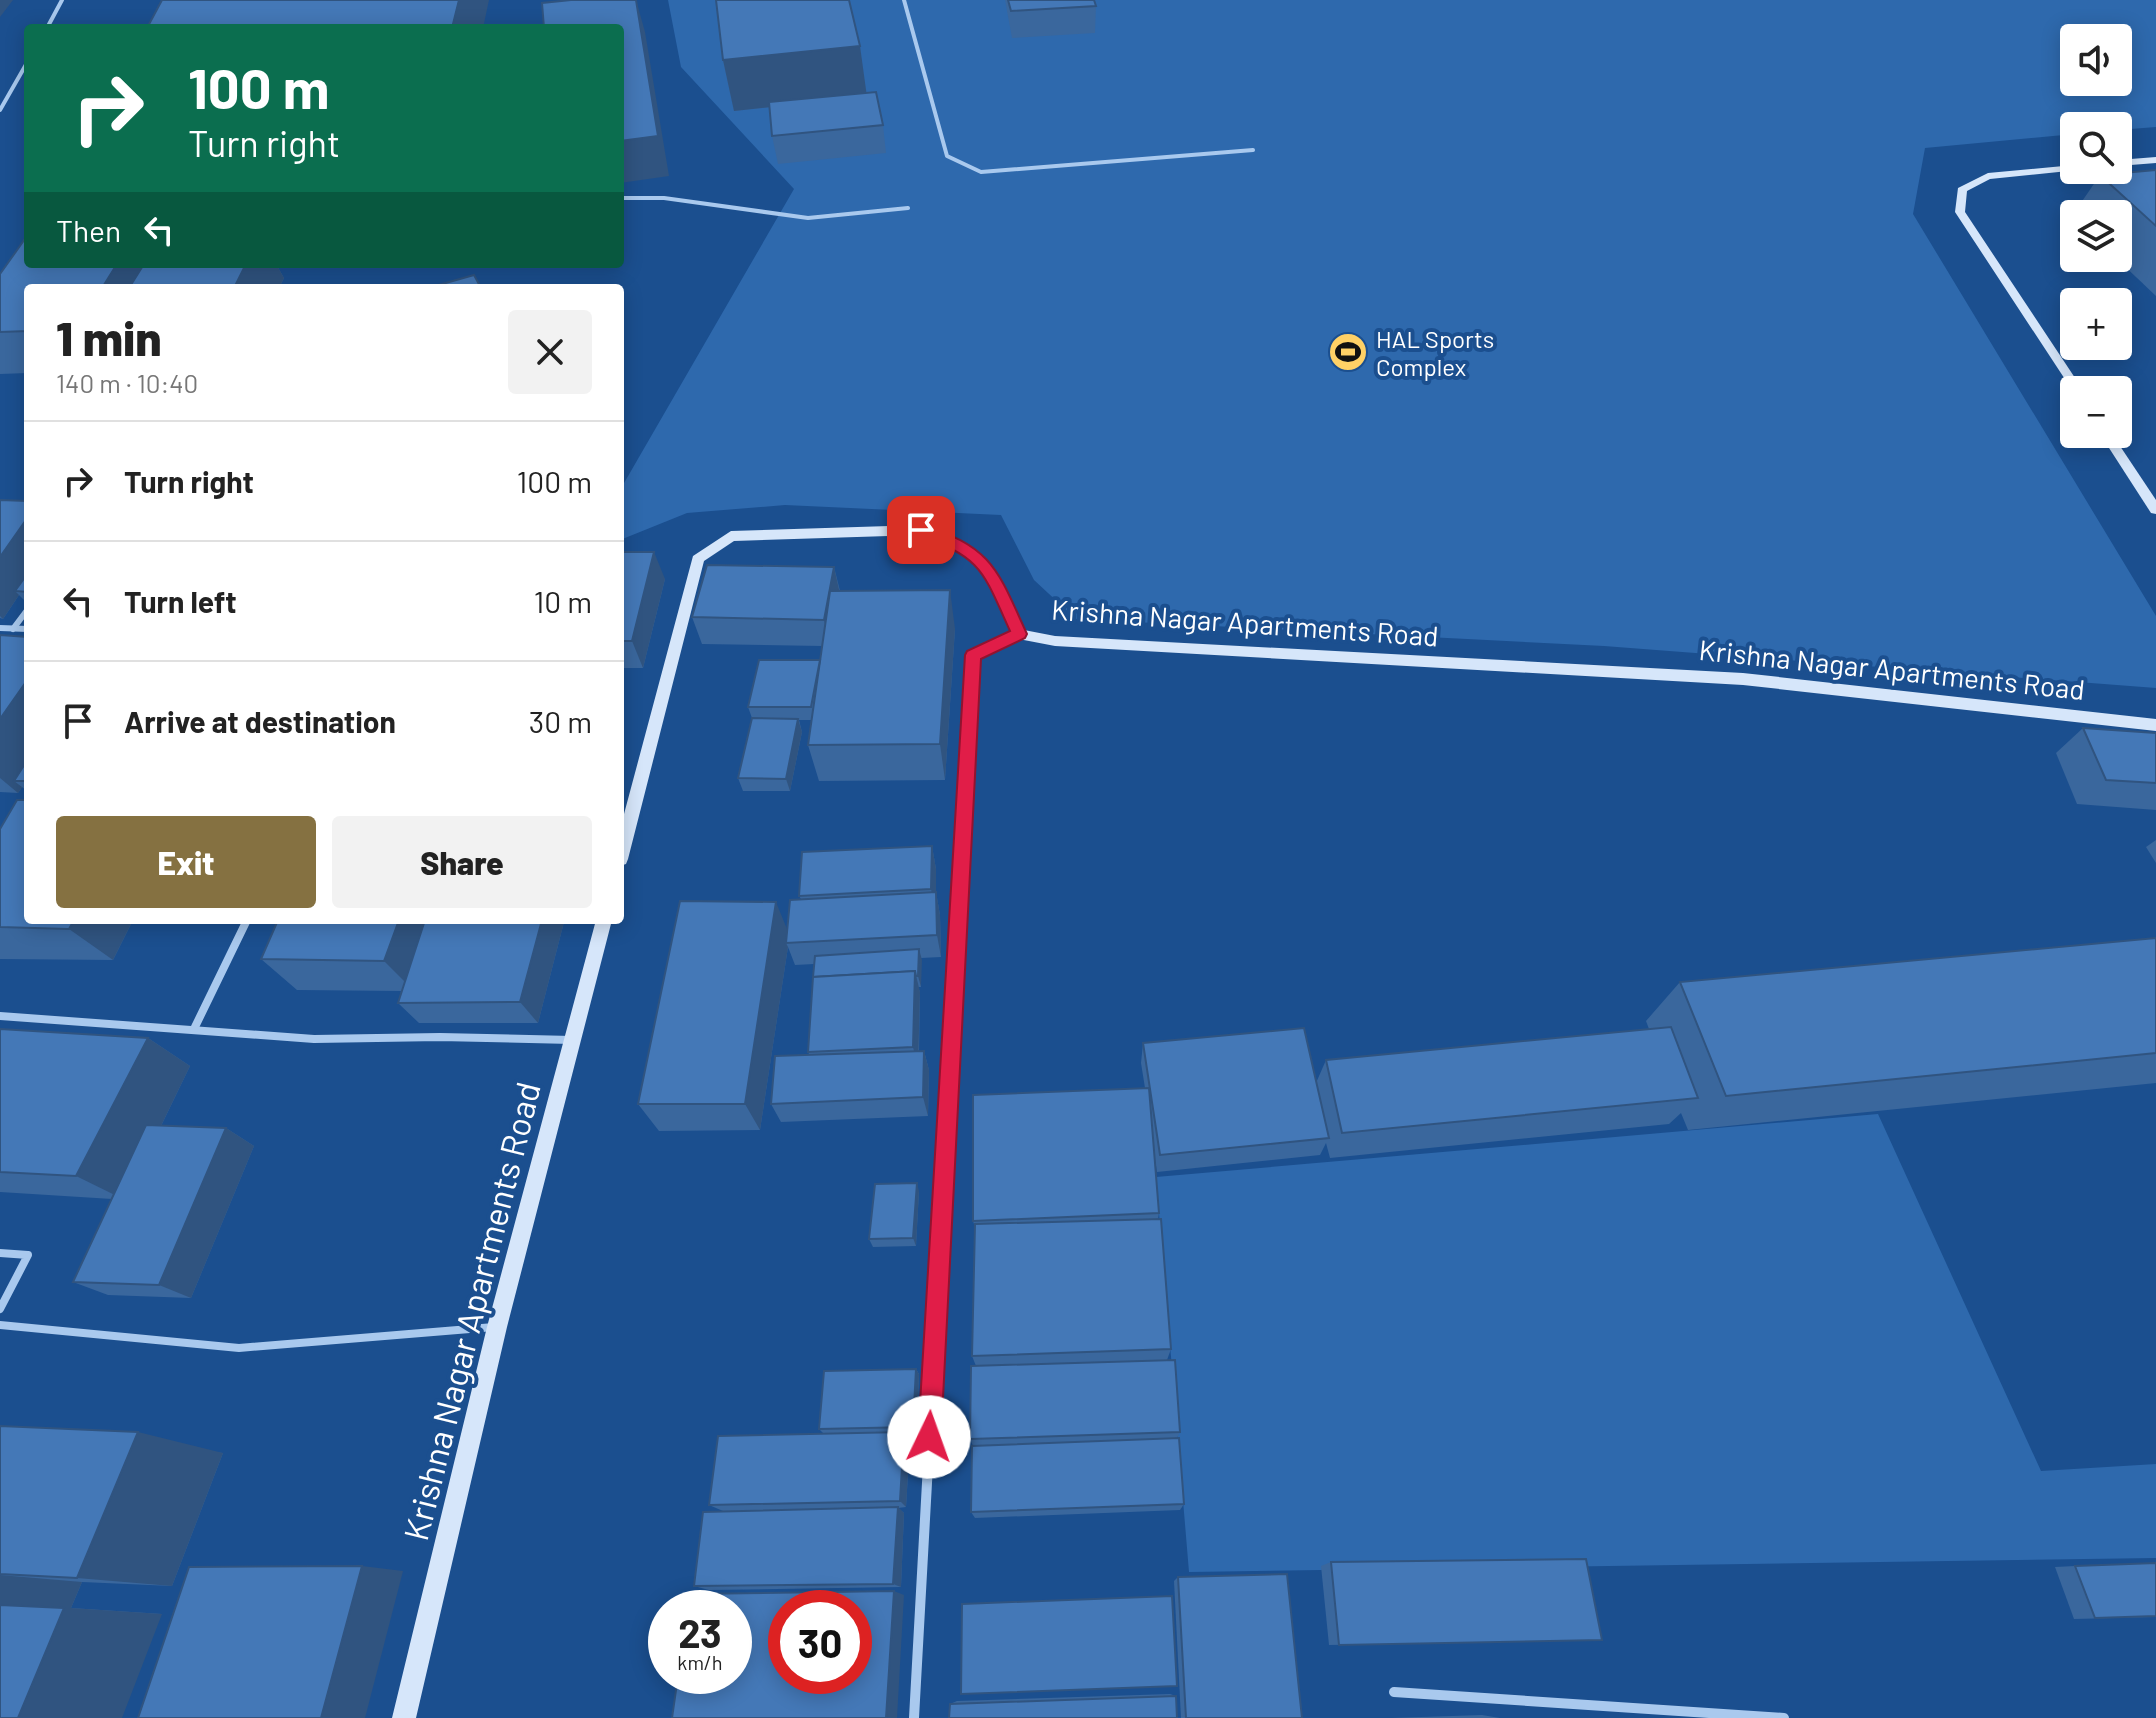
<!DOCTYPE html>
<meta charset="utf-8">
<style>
:root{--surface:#fff;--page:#f2f2f2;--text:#222;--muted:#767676;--line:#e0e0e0;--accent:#857141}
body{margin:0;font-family:Barlow,sans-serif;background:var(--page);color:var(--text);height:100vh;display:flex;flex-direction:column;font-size:30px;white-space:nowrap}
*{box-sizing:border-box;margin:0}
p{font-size:26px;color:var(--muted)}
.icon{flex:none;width:44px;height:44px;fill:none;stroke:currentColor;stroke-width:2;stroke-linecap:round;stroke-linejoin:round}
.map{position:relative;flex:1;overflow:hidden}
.drawer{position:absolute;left:24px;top:284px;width:600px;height:640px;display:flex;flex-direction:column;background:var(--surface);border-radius:8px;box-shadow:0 4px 20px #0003}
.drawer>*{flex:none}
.hud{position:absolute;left:24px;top:24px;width:600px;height:244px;border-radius:8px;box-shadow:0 4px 20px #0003;background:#0b6e4f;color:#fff;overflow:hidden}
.controls{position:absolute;left:2060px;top:24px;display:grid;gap:16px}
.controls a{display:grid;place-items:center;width:72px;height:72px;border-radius:8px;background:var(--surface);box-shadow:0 4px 20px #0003;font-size:40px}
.speed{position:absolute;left:648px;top:1590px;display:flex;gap:16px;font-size:40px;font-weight:700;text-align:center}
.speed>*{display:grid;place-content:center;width:104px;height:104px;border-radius:50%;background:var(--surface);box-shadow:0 4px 20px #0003;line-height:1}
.speed small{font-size:20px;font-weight:400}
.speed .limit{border:12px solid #d22;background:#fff;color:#111}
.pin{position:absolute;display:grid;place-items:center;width:68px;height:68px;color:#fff;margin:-34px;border-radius:16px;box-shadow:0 4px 12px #0006}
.me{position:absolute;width:88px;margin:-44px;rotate:3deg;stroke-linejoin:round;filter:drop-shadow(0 0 6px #0008)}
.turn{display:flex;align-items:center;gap:28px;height:168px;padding:0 32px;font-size:36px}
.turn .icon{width:104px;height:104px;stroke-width:2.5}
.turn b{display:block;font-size:56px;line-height:68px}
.then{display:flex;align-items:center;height:76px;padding:0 32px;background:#0003;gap:16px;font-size:30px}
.round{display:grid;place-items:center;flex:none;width:84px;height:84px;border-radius:8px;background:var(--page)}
.overview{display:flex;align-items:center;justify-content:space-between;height:136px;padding:0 32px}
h1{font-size:48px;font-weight:800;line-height:60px}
.cta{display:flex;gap:16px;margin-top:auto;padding:16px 32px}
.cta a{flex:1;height:92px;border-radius:8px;background:var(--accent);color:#fff;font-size:32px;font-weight:800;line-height:92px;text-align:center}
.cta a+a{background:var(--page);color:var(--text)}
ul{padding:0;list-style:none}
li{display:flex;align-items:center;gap:24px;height:120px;padding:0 32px;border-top:2px solid var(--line)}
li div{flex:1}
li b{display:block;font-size:30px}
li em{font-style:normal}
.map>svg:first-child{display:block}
.green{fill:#2e69ad;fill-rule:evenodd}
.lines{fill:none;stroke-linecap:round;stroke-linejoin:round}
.lane-far1{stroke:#a9c9ee;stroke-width:4}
.lane{stroke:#a9c9ee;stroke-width:8}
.street-far2{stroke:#a9c9ee;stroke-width:6}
.street-far1{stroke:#a9c9ee;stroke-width:8}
.street{stroke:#a9c9ee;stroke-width:10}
.secondary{fill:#d6e6fa;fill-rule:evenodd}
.wall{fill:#3a679d}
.shaded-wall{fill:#305480}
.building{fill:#4478b7;stroke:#305480;stroke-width:2;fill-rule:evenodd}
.route{fill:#e11d48;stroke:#92132f;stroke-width:2}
.labels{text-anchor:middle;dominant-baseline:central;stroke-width:8;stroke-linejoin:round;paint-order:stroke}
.far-poi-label{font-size:24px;fill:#fff;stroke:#1b4f8f;text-anchor:start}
.street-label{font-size:28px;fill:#fff;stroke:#1b4f8f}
.near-street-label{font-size:34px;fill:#fff;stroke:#1b4f8f}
</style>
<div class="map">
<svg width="2156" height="1718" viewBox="0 0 2156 1718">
<rect width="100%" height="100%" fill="#1b4f8f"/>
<g class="green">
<path d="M668 0H2156V127L2118 130V126H2074V134L1925 148 1913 214 2156 616V688L1604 646 1076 619 1034 580 1001 515 785 505 687 513 620 540V490L794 189 681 67ZM2074 38H2118V82H2074Z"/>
<polygon points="1878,1114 2041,1471 2156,1464 2156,1558 1189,1572 1156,1177"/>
</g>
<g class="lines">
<g class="lane-far1">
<polyline points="904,0 947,156 981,172 1253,150"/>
<polyline points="47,28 62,0"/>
<polyline points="0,110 28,61"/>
<polyline points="620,198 664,198 808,218 908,208"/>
</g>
<g class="lane">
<polyline points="0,1253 28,1255 0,1309"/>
<polyline points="0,1325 239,1348 494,1327"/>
</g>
<g class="street-far2">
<polyline points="0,628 28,629"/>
<polyline points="13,629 28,609"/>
<polyline points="973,656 1019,634"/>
</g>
<g class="street-far1">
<polyline points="0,1016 314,1039 440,1037 572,1040"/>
<polyline points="194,1029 247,920"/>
<polyline points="947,1123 975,654"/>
</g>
<g class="street">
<polyline points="1394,1692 1784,1718"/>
<polyline points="914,1718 947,1121"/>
</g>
<g class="secondary">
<polygon points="2156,157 2156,163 2118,166 2118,160"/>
<polygon points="2074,165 2074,170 2078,170 1990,179 1967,191 1965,212 2083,390 2074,390 2074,393 1955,212 1958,188 1988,173"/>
<polygon points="2100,434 2112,434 2156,500 2156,514 2151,513"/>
<path d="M921 525C992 547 996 566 1024 630L1055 636 1743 673 2156 719V731L1743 685 1055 646 1014 638 985 574 957 548 920 535 734 541 704 561 628 859 626 864 620 866V829L693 556 731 531Z"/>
<polygon points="596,920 612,920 507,1327 416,1718 392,1718 487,1327"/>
</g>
</g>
<g class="wall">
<polygon points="1005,0 1094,0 1096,6 1095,33 1012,38"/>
<polygon points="723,60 866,93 883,125 886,153 778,164 772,136 770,107 734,111"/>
<polygon points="2156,170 2156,296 2116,258 2118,258 2118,214 2074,214 2074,218 2072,216 2100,175"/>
<polygon points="28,264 276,264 284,278 279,288 28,288 28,373 0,374 0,274"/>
<polygon points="0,500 28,501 28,604 19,595 3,619 0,618"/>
<polygon points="620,552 665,579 643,668 620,668"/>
<polygon points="834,567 840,591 955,629 945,780 819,781 808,745 812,720 799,720 802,732 790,791 743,791 738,778 752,718 748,707 820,660 822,646 702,644 692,617"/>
<polygon points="0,635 28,781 28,792 22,787 18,793 0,792"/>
<polygon points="2083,728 2156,733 2156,810 2077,804 2056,753"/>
<polygon points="0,829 133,920 113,960 0,959"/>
<polygon points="2156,840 2156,863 2146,847"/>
<polygon points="932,846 936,869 936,892 940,915 941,957 921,958 921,987 918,987 920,992 919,1051 924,1051 929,1070 928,1116 781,1122 771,1104 809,1054 808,1052 814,964 795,965 788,947 760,1130 659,1131 638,1104 787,929 801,899 799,896"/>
<polygon points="278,920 562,920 564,922 538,1023 419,1023 398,1003 401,991 297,990 261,959"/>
<polygon points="2156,938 2156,1083 1688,1130 1681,1113 1669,1124 1330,1158 1326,1143 1320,1155 1157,1172 1154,1153 1159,1213 1158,1219 1171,1349 1167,1360 1180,1432 1177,1438 1184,1504 1180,1510 975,1518 971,1512 973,1446 970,1439 976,1366 972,1356 975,1227 973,1221 1145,1088 1141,1063 1143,1043 1316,1083 1326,1060 1649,1029 1646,1021 1680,982"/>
<polygon points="0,1029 148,1038 190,1066 161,1126 226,1128 254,1146 191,1298 108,1295 73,1282 112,1199 0,1192"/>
<polygon points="919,1191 916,1246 873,1247 869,1239"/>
<polygon points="916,1369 919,1374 917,1432 824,1434 819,1429"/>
<polygon points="0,1426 223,1453 172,1586 82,1582 71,1608 162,1614 0,1718"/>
<polygon points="904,1432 910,1441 906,1507 898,1508 904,1513 901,1587 709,1590 694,1586 723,1511 709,1505"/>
<polygon points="1331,1562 1602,1640 1329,1645 1321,1566"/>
<polygon points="2075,1566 2156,1617 2074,1619 2055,1567"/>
<polygon points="1178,1577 1302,1718 1181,1718 1174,1581"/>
<polygon points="1170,1694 1176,1696 950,1704 957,1701"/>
<polygon points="1482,1715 1500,1718 1391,1718"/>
</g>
<g class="shaded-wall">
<polygon points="0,0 13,0 0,17"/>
<polygon points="459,0 489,0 483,28 452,28"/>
<polygon points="636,0 645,32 669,176 620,183 620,141"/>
<polygon points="860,46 867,97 734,111 723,60"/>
<polygon points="117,264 157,264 155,288 102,288"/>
<polygon points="246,264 276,264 284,278 279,288 234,288"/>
<polygon points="28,517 28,581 15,591 19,595 3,619 0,616 0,557"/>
<polygon points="654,552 665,579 643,668 632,641"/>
<polygon points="834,567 840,594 831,647 824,620"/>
<polygon points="950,590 955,629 945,780 940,744"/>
<polygon points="28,679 28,777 14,781 22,787 18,793 0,778 0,719"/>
<polygon points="798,719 802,732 790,791 786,779"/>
<polygon points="932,846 936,869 936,912 931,889"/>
<polygon points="936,892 940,915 941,957 937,935"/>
<polygon points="776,902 789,934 786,943 788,947 760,1130 745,1104"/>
<polygon points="74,920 133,920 113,960 69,929"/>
<polygon points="399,920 439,920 415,992 384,961"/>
<polygon points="542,920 562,920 564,922 538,1023 520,1002"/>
<polygon points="919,949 922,960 921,987 918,976"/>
<polygon points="915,971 920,992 918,1067 913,1047"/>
<polygon points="148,1038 190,1066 125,1200 76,1176"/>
<polygon points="924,1051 929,1070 928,1116 923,1097"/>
<polygon points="226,1128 254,1146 191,1298 159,1285"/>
<polygon points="917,1183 919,1191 916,1246 913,1238"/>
<polygon points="916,1369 919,1374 917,1432 913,1427"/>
<polygon points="138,1432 223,1453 172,1586 77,1578"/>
<polygon points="904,1432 910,1441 906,1507 900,1501"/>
<polygon points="898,1507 904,1513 901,1587 893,1584"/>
<polygon points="362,1566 403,1571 365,1718 321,1718"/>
<polygon points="0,1575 82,1582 71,1608 162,1614 122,1718 18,1718 0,1606"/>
<polygon points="894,1591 904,1595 897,1718 886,1718"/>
</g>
<g class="building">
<polygon points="162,0 459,0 452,28 147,28"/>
<polygon points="571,0 636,0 658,136 620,141 620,28 544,28 542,3"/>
<polygon points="716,0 849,0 860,46 723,60"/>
<polygon points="1008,0 1094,0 1096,6 1011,11"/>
<polygon points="876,92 883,125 772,136 769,102"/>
<polygon points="2156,170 2156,226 2100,175"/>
<polygon points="27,236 28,264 117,264 102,288 28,288 28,331 0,332 0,274"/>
<polygon points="144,264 246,264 234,288 129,288"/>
<polygon points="474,275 481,288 428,288"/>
<polygon points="0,500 28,501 28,517 0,557"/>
<polygon points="620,552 654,552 632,641 620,641"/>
<polygon points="707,565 834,567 824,620 692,617"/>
<polygon points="28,573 28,592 15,591"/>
<polygon points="950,590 940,744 808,745 830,591"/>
<polygon points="0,635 28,637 28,679 0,719"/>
<polygon points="759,660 820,660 811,707 748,707"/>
<polygon points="752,718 798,719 786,779 738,778"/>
<polygon points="2083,728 2156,733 2156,783 2106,780"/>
<polygon points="28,759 28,781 14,781"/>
<polygon points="17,800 28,800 28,920 74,920 69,929 0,927 0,829"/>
<polygon points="932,846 931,889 799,896 802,852"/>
<polygon points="936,892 937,935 786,943 790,900"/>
<polygon points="680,901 776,902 745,1104 638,1104"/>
<polygon points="278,920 399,920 384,961 261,959"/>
<polygon points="425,920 542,920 520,1002 398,1003"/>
<polygon points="2156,938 2156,1053 1726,1096 1680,982"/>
<polygon points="919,949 918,976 916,976 915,971 813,977 815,956"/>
<polygon points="915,971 913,1047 808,1052 813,977"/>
<polygon points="1671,1027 1698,1098 1342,1133 1326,1060"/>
<polygon points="1304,1028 1329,1138 1160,1155 1143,1043"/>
<polygon points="0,1029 148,1038 76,1176 0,1172"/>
<polygon points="924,1051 923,1097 771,1104 775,1056"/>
<polygon points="1149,1088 1159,1213 973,1221 973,1095"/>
<polygon points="146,1125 226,1128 159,1285 73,1282"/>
<polygon points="917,1183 913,1238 869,1239 875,1184"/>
<polygon points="1161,1219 1171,1349 972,1356 975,1224"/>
<polygon points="1175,1360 1180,1432 970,1439 971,1366"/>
<polygon points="916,1369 913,1427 819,1429 824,1371"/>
<polygon points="0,1426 138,1432 77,1578 0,1574"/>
<polygon points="904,1432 900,1501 709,1505 718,1436"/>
<polygon points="1179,1438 1184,1504 971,1512 972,1446"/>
<polygon points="898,1507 893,1584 694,1586 703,1512"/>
<polygon points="1586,1559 1602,1640 1339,1645 1331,1562"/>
<polygon points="2156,1563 2156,1616 2095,1618 2075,1566"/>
<polygon points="362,1566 321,1718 138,1718 189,1567"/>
<polygon points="1287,1574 1302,1718 1186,1718 1178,1577"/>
<path d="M894 1591 886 1718H672L678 1676H734V1608H687L689 1594ZM786 1608H854V1676H786Z"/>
<polygon points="1172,1596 1177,1686 961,1694 962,1604"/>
<polygon points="0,1605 64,1608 18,1718 0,1718"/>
<polygon points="1176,1696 1177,1718 949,1718 950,1704"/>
</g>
<path class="route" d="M921 525C993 546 998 571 1027 634L1025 638 981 659 941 1437 938 1445 929 1449 921 1445 918 1437 965 655 967 651 1010 631C982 569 982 558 916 534L914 530Z"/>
<defs>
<symbol id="stadium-disc" viewBox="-11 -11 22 22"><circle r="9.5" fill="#ffd166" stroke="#1b4f8f"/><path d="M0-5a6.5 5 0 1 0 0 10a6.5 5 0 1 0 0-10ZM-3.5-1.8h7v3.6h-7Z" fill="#111"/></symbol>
</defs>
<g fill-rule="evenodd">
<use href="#stadium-disc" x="1326" y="330" width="44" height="44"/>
</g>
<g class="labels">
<g class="far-poi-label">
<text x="1376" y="338">HAL Sports<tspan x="1376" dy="28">Complex</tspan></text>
</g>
<g class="street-label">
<text transform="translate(1245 622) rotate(4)">Krishna Nagar Apartments Road</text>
<text transform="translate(1892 669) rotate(6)">Krishna Nagar Apartments Road</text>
</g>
<g class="near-street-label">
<text transform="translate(471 1311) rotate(-76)">Krishna Nagar Apartments Road</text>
</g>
</g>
</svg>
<div class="controls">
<a><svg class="icon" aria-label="sound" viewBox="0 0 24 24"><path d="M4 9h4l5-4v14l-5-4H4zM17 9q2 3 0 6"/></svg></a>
<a><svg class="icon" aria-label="search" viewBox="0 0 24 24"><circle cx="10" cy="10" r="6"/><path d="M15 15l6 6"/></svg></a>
<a><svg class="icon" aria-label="layers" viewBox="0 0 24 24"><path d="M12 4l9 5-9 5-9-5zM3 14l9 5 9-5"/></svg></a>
<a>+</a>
<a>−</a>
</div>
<div class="speed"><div>23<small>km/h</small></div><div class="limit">30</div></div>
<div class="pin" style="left:921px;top:530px;background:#d93025"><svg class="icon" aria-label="arrive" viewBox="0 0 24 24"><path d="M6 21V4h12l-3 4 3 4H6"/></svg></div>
<svg class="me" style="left:929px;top:1437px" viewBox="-20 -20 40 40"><circle r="19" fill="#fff"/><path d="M0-13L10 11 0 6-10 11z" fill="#e11d48"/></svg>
<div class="hud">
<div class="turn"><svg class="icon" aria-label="right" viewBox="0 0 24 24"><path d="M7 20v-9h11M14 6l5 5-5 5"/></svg><div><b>100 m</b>Turn right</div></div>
<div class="then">Then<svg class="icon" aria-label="left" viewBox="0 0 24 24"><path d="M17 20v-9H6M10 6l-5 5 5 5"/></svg></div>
</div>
<section class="drawer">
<div class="overview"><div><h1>1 min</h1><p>140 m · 10:40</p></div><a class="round"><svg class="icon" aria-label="close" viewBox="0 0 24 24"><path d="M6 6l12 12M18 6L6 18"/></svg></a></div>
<ul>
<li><svg class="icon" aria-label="right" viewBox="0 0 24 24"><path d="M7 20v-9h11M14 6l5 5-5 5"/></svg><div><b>Turn right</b></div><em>100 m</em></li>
<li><svg class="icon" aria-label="left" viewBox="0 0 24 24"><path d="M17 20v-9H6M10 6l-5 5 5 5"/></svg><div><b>Turn left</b></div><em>10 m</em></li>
<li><svg class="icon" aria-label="arrive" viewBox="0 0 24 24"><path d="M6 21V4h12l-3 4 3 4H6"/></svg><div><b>Arrive at destination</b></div><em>30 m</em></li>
</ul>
<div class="cta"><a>Exit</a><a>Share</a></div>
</section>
</div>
